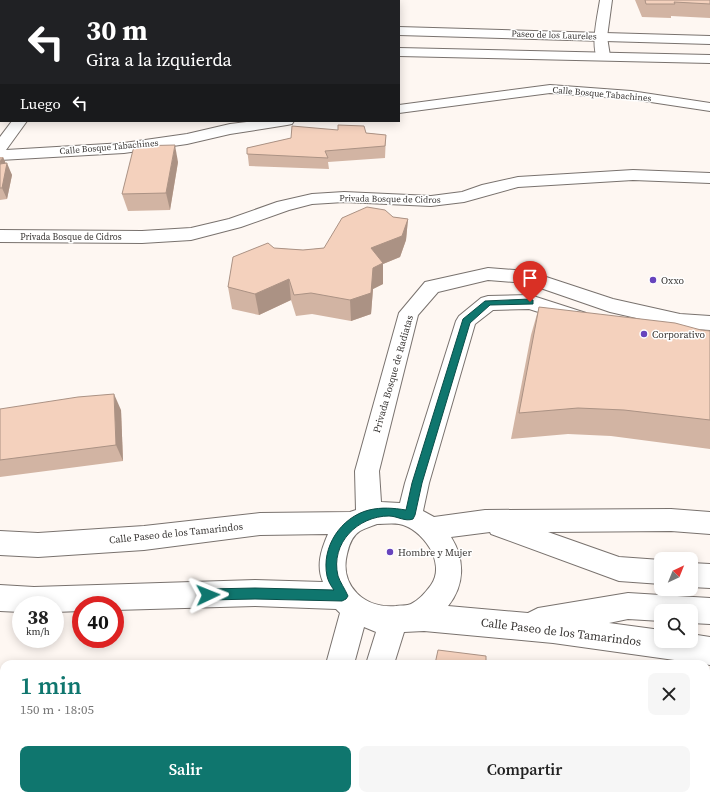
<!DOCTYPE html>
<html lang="es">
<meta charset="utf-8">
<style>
:root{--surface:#fff;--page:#f6f6f6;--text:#222;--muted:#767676;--accent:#0f766e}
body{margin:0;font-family:"Source Serif 4",serif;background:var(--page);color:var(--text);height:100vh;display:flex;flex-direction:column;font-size:15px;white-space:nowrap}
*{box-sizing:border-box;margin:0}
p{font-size:13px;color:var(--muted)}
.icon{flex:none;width:22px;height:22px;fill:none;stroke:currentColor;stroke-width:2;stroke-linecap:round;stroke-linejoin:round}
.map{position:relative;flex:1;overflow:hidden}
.details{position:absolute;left:0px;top:660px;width:710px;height:140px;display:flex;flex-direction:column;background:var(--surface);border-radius:12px 12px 0 0;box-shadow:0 2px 10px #0003}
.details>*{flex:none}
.top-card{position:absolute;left:0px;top:0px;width:400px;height:122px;box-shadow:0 2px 10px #0003;background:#202124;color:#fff;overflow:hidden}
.needle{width:26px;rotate:43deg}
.buttons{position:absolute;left:654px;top:552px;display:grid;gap:8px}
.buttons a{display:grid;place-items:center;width:44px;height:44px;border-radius:8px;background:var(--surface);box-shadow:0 2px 10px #0003;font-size:20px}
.speed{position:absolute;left:12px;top:596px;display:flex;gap:8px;font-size:20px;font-weight:700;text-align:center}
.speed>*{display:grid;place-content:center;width:52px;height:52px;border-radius:50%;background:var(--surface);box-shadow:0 2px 10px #0003;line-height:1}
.speed small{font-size:10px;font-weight:400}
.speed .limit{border:6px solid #d22;background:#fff;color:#111}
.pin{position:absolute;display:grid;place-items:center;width:34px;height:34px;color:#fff;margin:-41px -17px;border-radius:50% 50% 50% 0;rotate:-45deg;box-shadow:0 0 4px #0007}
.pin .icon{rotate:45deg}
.me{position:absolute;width:44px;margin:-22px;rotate:88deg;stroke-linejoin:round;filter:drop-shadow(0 0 3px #0008)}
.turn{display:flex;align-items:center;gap:14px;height:84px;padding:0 20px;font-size:18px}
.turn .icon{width:52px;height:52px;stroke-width:2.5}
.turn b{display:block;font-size:28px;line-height:34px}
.then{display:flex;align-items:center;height:38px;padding:0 20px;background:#0003;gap:8px;font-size:15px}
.round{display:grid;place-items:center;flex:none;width:42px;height:42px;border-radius:8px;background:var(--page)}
.summary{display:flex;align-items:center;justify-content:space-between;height:68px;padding:0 20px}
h1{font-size:24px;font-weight:600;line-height:30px;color:var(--accent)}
.button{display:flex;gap:8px;margin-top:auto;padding:8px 20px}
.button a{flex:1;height:46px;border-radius:8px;background:var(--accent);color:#fff;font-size:16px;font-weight:600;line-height:46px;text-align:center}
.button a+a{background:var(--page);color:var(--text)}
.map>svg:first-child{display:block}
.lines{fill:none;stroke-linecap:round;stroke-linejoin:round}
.minor-casing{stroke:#79726e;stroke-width:2}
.major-casing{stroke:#79726e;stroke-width:2}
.minor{fill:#fff;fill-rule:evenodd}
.major{fill:#fff;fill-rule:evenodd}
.wall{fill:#d2b4a3}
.shaded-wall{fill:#ab9284}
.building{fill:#f4d1bd;stroke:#ab9284}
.route{fill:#0f766e;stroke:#0a4d48}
.poi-dot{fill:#6744bd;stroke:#fff;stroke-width:1.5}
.labels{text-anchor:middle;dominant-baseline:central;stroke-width:3;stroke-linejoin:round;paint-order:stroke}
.far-street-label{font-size:9px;fill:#393634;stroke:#fff}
.poi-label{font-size:10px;fill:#393634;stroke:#fff;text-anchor:start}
.street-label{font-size:10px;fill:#393634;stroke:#fff}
.near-street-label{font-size:12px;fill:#393634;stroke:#fff}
</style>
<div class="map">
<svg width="710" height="800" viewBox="0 0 710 800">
<rect width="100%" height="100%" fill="#fef7f2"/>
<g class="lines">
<defs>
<g id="minor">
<path d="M600 0H612L607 37 610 56 608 59H598C590 46 598 14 600 0Z"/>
<polygon points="550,85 631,91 710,103 710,111 631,99 550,93 399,113 399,105"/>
<polygon points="12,121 27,121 6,150 124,143 187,134 230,124 255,121 294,121 292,124 287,125 230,134 187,144 124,153 0,160 0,137"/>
<polygon points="633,170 710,173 710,183 633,180 518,187 464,202 431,206 344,202 312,204 289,210 241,227 191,240 142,243 0,242 0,230 142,231 191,228 229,219 277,202 312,194 344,192 431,196 462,192 482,185 518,177"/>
<path d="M488 268 528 271 613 299 680 314 710 316V330L680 328 610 312 526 283 488 280 438 292 418 315 379 471 381 502 400 503 405 483 456 321 459 316 481 298 488 296 530 295 586 313 589 318 586 323 579 325 529 309 493 310 475 324 429 483 423 511 434 517 485 510 671 509 710 512V534L671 531 548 532 619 557 661 560V584L619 581 491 534 490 532 451 537C465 559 465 585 448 606L528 613 538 608 628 593 710 598V624L691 623V611H661V621L628 619 609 623 661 630V641H691V634L710 637V665L553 643 424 631 404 632 394 664H366L376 632 364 627 354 664H326L340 613 336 609 255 606 115 610V605H81V611L55 612V605H21V612L0 611V585L34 587 255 580 323 582C316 566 321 550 328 534L260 535 144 550 38 557 0 555V531L38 533 144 526 260 513 350 512 356 510 355 471 399 313 425 282ZM377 524C384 524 392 523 399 524 422 528 447 563 431 585 426 592 419 600 411 604 407 606 401 605 396 606 365 609 339 586 347 554 349 545 352 536 360 531 365 528 372 526 377 524Z"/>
<polygon points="691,563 710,564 710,588 691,587"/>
<polygon points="288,796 320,796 319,800 287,800"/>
<polygon points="326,796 358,796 357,800 325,800"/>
</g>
<g id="major">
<rect x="0" y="15" width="1" height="8"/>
<polygon points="399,27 710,36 710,44 399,35"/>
<rect x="0" y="35" width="1" height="8"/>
<polygon points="399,48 710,55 710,63 399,56"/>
</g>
</defs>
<use href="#minor" class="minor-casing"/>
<use href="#major" class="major-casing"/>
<use href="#minor" class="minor"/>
<use href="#major" class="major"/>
</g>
<g class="wall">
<polygon points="635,0 710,0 710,18 671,16 671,18 642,17"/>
<polygon points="366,133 386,135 385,158 328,162 329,169 249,166 247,148 291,138"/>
<polygon points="0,157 3,157 5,163 12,175 7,199 0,200"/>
<polygon points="178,162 170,210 128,211 122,194"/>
<polygon points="393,217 408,219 406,240 400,257 383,264 383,284 373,289 371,314 351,321 312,314 296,316 291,300 259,315 232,309 228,287 274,248 303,250 324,248"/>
<polygon points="539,307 701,330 710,331 710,449 611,436 568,434 511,439 531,335"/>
<polygon points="0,409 121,410 123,461 0,477"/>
<polygon points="683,796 706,796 710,800 684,800"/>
</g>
<g class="shaded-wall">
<polygon points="175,145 178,162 170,210 166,193"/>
<polygon points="3,157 7,166 7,163 12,175 7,199 2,188 0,161"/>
<polygon points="408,219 406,240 400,257 383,264 383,284 373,289 371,314 351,321 350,300 371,248"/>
<polygon points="289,279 291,300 259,315 255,294"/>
<polygon points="114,394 121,410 123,461 116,445"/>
<polygon points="193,796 197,796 199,800 196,800"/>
</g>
<g class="building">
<polygon points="645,0 710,0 710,4 674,2 675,4 646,4"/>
<polygon points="338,125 364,126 366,133 386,135 385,146 325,151 328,158 247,154 247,148 291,138 292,126 338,130"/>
<polygon points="175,145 166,193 122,194 134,146"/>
<polygon points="7,163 2,188 0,188 0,164"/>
<polygon points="367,207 385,210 393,217 408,219 402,236 371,248 383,263 373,268 371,293 350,300 311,293 294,295 289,279 255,294 228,287 233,257 268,243 274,248 303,250 324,248 342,218"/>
<polygon points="539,307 675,323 701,330 710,331 710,420 624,410 578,408 519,413"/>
<polygon points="114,394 116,445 0,460 0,409 78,397"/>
<polygon points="438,650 486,656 486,664 435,664"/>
<polygon points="706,688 710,688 710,800 704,800 703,796 706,796"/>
<polygon points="4,765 4,796 193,796 196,800 0,800 0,767"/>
<polygon points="404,796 566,796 567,800 404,800"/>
</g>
<path class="route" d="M530 299 533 300V304L490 305 470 323 422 483 415 515 413 519C405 522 397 516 389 516 358 516 330 543 338 576 340 582 345 589 348 596L346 599 342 601 255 599 208 600 204 598 202 595 204 591 208 589 255 588 334 590C331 586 328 581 327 576 321 547 341 517 369 510 382 507 393 508 406 510L412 483 463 319 485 301Z"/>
<g class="poi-dot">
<circle cx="653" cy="280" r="4"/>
<circle cx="644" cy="334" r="4"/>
<circle cx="390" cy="552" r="4"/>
</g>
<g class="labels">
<g class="far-street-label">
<text transform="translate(554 35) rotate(2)">Paseo de los Laureles</text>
<text transform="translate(602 94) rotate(5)">Calle Bosque Tabachines</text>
<text transform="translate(109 147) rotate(-5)">Calle Bosque Tabachines</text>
<text transform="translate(390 199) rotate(1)">Privada Bosque de Cidros</text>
<text x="71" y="237">Privada Bosque de Cidros</text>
</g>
<g class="poi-label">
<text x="661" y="280">Oxxo</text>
<text x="652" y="334">Corporativo</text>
<text x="398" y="552">Hombre y Mujer</text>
</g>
<g class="street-label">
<text transform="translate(393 374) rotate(-74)">Privada Bosque de Radiatas</text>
<text transform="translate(176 533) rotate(-6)">Calle Paseo de los Tamarindos</text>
</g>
<g class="near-street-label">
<text transform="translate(561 632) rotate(7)">Calle Paseo de los Tamarindos</text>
</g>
</g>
</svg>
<div class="buttons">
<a><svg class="needle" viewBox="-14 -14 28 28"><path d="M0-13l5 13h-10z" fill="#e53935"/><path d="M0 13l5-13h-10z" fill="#767676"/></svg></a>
<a><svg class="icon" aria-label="search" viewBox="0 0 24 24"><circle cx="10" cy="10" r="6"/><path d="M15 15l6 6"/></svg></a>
</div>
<div class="speed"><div>38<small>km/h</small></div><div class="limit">40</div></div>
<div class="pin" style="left:530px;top:302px;background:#d93025"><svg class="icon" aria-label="arrive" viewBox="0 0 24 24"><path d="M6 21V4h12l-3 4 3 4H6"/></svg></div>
<svg class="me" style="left:208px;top:595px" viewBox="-20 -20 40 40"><path d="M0-17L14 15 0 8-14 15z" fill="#0f766e" stroke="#fff" stroke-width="4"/></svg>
<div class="top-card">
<div class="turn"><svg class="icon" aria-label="left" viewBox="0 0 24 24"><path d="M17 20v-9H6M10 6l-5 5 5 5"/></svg><div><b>30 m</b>Gira a la izquierda</div></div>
<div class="then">Luego<svg class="icon" aria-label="left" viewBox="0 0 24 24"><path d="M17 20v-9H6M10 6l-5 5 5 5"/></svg></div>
</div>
<section class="details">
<div class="summary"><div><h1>1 min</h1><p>150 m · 18:05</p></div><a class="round"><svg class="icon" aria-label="close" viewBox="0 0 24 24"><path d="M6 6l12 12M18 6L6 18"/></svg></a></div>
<div class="button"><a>Salir</a><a>Compartir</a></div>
</section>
</div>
